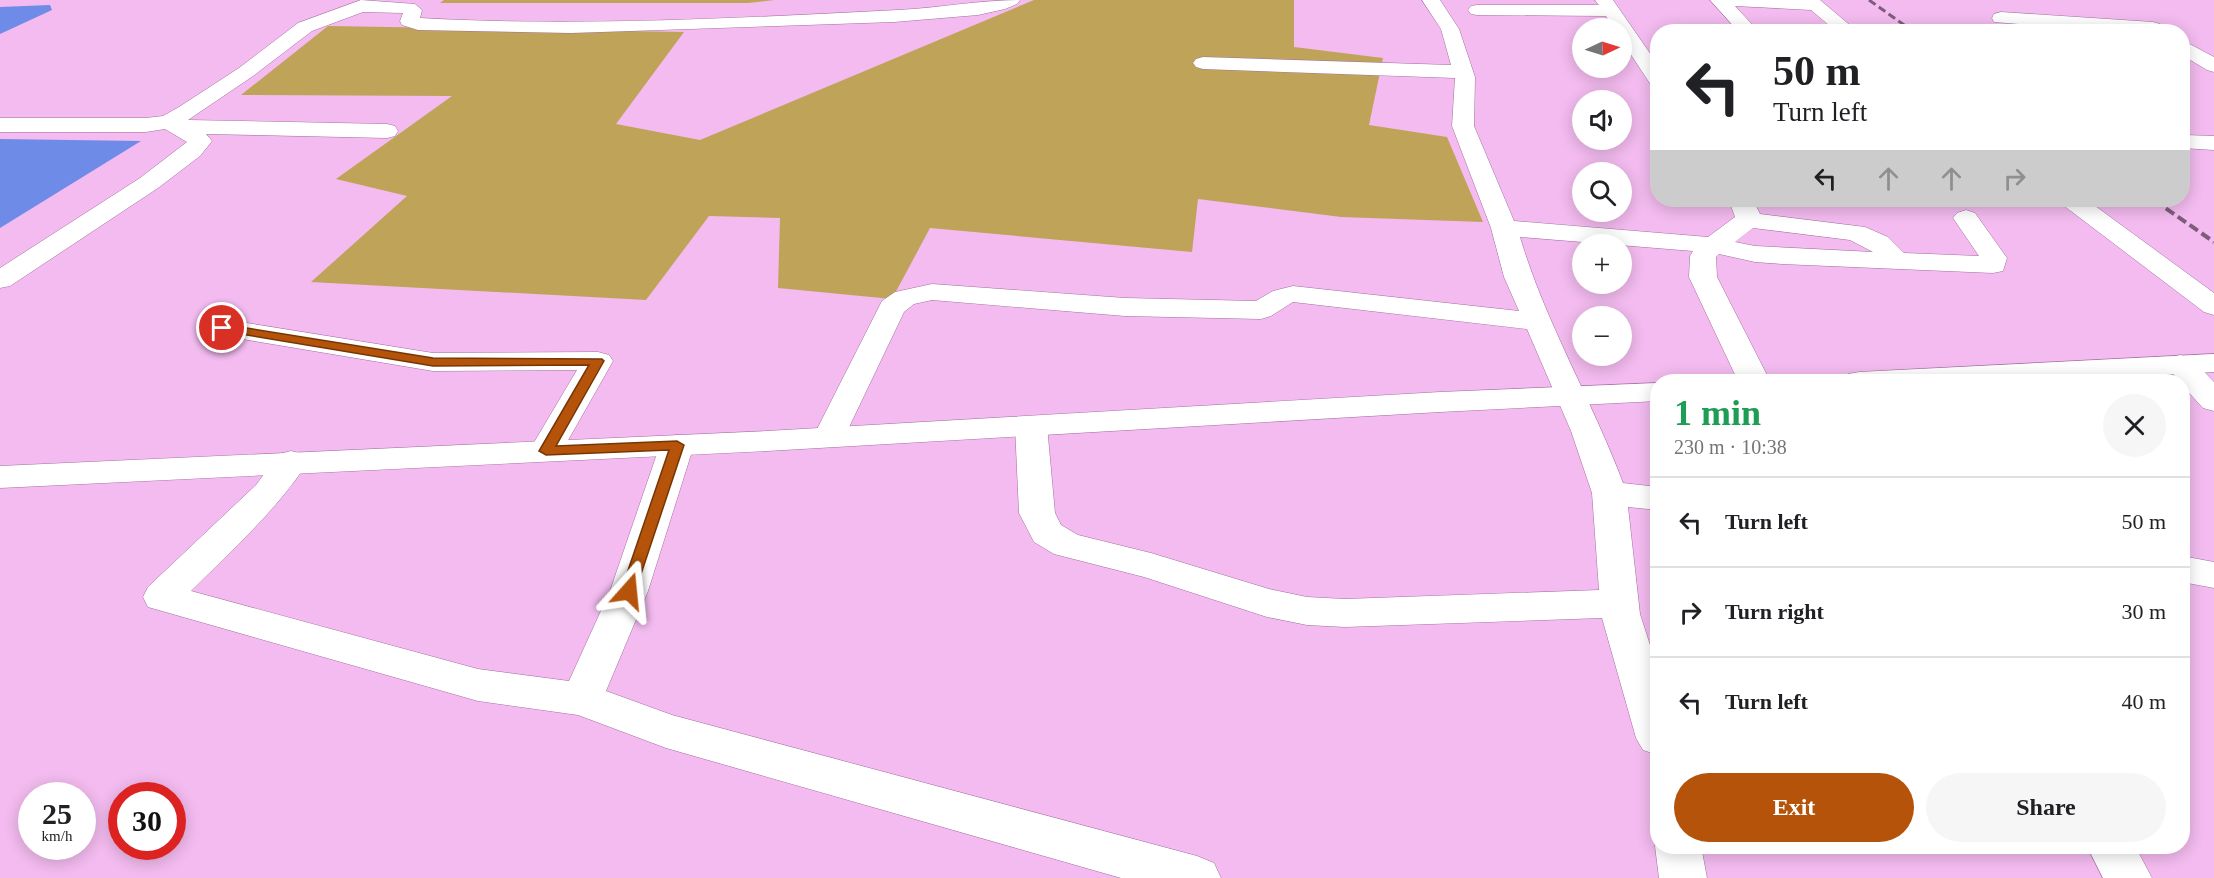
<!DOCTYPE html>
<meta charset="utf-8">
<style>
:root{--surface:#fff;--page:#f6f6f6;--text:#202124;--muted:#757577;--line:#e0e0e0;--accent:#b45309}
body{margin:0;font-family:"Times New Roman",serif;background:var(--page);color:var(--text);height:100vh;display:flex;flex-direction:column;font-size:22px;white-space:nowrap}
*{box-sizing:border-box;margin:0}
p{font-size:20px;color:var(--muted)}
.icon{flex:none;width:33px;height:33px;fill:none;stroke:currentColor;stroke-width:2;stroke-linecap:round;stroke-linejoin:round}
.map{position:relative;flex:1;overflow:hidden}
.panel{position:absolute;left:1650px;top:374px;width:540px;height:480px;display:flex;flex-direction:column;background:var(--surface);border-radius:24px;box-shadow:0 3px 15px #0003}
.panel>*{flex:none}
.hud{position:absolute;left:1650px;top:24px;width:540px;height:183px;border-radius:24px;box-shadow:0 3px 15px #0003;background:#fff;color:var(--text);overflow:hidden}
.needle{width:39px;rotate:86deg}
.buttons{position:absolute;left:1572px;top:18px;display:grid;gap:12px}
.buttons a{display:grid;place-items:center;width:60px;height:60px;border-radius:50%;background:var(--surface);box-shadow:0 3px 15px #0003;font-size:30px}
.speed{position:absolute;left:18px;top:782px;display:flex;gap:12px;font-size:30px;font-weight:700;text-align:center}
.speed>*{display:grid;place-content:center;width:78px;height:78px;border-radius:50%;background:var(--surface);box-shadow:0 3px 15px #0003;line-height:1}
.speed small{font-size:15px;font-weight:400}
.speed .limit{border:9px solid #d22;background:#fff;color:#111}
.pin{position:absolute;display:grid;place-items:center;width:51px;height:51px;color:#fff;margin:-26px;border:3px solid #fff;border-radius:50%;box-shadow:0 2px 6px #0007}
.me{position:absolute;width:66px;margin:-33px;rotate:18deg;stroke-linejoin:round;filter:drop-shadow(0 0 4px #0008)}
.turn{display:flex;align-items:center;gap:21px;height:126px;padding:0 24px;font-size:27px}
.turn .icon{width:78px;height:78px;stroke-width:2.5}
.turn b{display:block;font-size:42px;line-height:51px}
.lanes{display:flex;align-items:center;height:57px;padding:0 24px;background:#0003;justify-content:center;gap:30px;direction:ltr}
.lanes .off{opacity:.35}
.round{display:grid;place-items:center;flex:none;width:63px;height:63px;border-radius:32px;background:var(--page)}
.headline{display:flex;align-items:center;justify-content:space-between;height:102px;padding:0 24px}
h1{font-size:36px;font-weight:600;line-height:45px;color:#1e9e55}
.action{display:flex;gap:12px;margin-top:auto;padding:12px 24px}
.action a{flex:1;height:69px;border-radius:36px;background:var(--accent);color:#fff;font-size:24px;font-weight:600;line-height:69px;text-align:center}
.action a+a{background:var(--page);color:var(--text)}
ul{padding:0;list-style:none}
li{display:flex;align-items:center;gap:18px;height:90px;padding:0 24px;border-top:2px solid var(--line)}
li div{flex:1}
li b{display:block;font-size:22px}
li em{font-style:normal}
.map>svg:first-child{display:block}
.green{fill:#bfa358}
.water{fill:#6e8be7}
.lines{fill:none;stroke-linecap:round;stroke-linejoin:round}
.minor-casing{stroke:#a26f9f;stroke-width:1}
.primary-casing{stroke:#a26f9f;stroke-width:1}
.minor{fill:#fff;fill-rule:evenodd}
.primary{fill:#fff;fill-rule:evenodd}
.rail-far1{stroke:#7e5d7c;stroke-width:3;stroke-dasharray:8 4;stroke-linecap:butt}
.rail{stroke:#7e5d7c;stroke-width:4;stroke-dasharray:10 4.5;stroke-linecap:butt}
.route{fill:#b45309;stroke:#753606;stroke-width:1.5}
</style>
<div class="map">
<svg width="2214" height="878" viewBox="0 0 2214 878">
<rect width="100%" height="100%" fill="#f3bbef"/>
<g class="green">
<polygon points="444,0 774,0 748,3 440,3"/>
<polygon points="1034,0 1294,0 1294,47 1383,58 1369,125 1447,137 1483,222 1341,217 1198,199 1192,252 930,228 892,299 778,288 780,218 709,216 646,300 311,282 407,196 336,179 452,96 241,95 328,26 684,32 616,124 700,140"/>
</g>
<g class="water">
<polygon points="50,5 52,10 0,34 0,7"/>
<polygon points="0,139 141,141 0,228"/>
</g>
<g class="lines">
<defs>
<g id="minor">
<path d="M361 0 415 4 422 10 420 18C579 27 739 18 898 10 939 8 980 0 1020 0L1017 4 1005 9 978 15 894 22 571 33 418 30 402 25 400 21 403 13 363 12 312 31 253 76 188 120 387 124 395 126 398 131 395 136 387 138 206 134 212 141 200 156 158 188 10 286 0 288V268L140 178 187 142 165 129 146 132H0V118H146L163 116 179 107 239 68 298 23Z"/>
<path d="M1422 0H1440L1459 29 1475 77 1474 126 1514 221 1708 237 1735 217 1729 200H1753L1760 214 1865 227 1888 237 1904 253 1979 256 1953 218 1957 213 1966 210 1975 213 2007 258 2003 271 1993 273 1782 264 1755 262 1719 254 1716 257 1717 277 1770 381H1738L1689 277 1690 256 1693 251 1520 237C1545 322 1592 400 1623 483L1658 487V510L1628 507 1640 614 1658 670V755L1643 750 1636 738 1602 618 1345 627 1307 625 1267 617 1144 577 1054 554 1034 542 1019 513 1015 426 1019 419 1031 416 1043 419 1047 426 1055 513 1061 525 1078 535 1151 553 1269 589 1307 597 1345 599 1599 590 1592 493 1571 431 1527 329 1293 302 1271 316 1261 319 1125 316 932 300 914 304 904 312 841 444 829 447 817 444 813 437 882 301 895 292 932 284 1125 298 1256 301 1273 291 1293 286 1519 311 1504 277 1491 228 1452 126 1455 78 1203 69 1196 67 1193 63 1196 59 1203 57 1451 65 1441 29ZM1753 228 1850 240 1873 252 1755 246 1735 242Z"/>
<polygon points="1595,0 1613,0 1658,65 1658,87 1651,85 1622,41 1622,28 1614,28 1606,16 1477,15 1471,14 1468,10 1471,6 1477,5 1599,5"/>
<polygon points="1710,0 1820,0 1858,32 1837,32 1811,10 1735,6 1759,32 1739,32"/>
<polygon points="2001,12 2153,22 2160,24 2162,28 2160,32 2120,32 1994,22 1992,18 1994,14"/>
<polygon points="2182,40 2214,57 2214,72 2207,70 2182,55"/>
<polygon points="2185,135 2214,136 2214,150 2182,148 2182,136"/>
<polygon points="2060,200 2087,200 2214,293 2214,315 2204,312 2063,205"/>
<polygon points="222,319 433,353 598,352 609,355 613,361 558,458 546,461 534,458 529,451 577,370 433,371 212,334 207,328 212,322"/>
<polygon points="2180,355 2191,358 2214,382 2214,411 2203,408 2182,385 2182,381 2179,381 2165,364 2169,358"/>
<path d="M677 435 689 438 694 445 648 591 606 691 672 715 1197 856 1214 863 1221 878H1121L666 748 578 715 478 701 162 611 148 607 143 597 148 587 256 485 279 454 291 451 303 454 308 462C276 511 232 550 191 591L478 669 569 681 610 591 660 445 665 438Z"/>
<polygon points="2182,556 2214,562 2214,588 2182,582"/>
<polygon points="1658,840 1658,846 1701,846 1707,878 1659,878 1655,846"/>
<polygon points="2087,846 2135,846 2152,878 2103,878"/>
</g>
<g id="primary">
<polygon points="2214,354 2214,372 2041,381 1843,381 1848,374 1859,372"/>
<polygon points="1658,383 1658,401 1440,412 767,451 0,488 0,466 767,431 1440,392"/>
</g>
</defs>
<use href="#minor" class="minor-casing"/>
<use href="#primary" class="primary-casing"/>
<use href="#minor" class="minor"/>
<use href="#primary" class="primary"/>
<polyline class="rail-far1" points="1869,0 1914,32"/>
<polyline class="rail" points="2154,200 2214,242"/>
</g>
<polygon class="route" points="222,324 433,358 602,359 604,361 556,446 677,441 684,445 634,595 623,595 621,591 669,450 546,455 539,451 589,365 433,366 217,330 217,325"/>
</svg>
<div class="buttons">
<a><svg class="needle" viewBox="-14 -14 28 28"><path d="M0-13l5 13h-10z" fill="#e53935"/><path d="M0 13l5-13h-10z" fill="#757577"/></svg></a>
<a><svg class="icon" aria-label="sound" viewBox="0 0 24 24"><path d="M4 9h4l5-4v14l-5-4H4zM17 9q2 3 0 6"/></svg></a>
<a><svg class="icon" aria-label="search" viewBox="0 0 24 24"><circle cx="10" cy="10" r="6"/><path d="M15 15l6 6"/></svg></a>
<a>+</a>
<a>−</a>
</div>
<div class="speed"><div>25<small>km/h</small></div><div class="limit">30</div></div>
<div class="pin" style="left:222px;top:328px;background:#d93025"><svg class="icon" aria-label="arrive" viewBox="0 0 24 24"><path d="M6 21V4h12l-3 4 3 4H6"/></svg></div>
<svg class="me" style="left:629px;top:591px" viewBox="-20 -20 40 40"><path d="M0-17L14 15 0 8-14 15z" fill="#b45309" stroke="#fff" stroke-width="4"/></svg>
<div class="hud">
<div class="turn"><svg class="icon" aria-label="left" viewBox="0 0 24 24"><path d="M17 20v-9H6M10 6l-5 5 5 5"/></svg><div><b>50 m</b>Turn left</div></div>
<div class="lanes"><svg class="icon" aria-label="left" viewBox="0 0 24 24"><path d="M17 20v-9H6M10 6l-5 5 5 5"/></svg><svg class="icon off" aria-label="ahead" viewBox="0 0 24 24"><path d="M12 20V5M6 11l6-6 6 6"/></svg><svg class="icon off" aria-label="ahead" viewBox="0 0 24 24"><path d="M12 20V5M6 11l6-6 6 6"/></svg><svg class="icon off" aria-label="right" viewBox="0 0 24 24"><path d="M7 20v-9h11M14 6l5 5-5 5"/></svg></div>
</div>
<section class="panel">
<div class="headline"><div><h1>1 min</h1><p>230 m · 10:38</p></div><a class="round"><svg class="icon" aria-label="close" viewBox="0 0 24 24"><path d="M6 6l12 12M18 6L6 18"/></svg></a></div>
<ul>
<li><svg class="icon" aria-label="left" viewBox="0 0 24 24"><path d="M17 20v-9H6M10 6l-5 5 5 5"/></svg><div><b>Turn left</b></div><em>50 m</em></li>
<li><svg class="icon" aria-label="right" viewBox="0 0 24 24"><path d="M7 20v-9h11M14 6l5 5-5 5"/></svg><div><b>Turn right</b></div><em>30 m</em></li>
<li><svg class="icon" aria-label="left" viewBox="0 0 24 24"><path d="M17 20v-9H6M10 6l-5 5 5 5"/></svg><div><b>Turn left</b></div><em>40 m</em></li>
</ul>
<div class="action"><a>Exit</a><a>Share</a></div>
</section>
</div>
